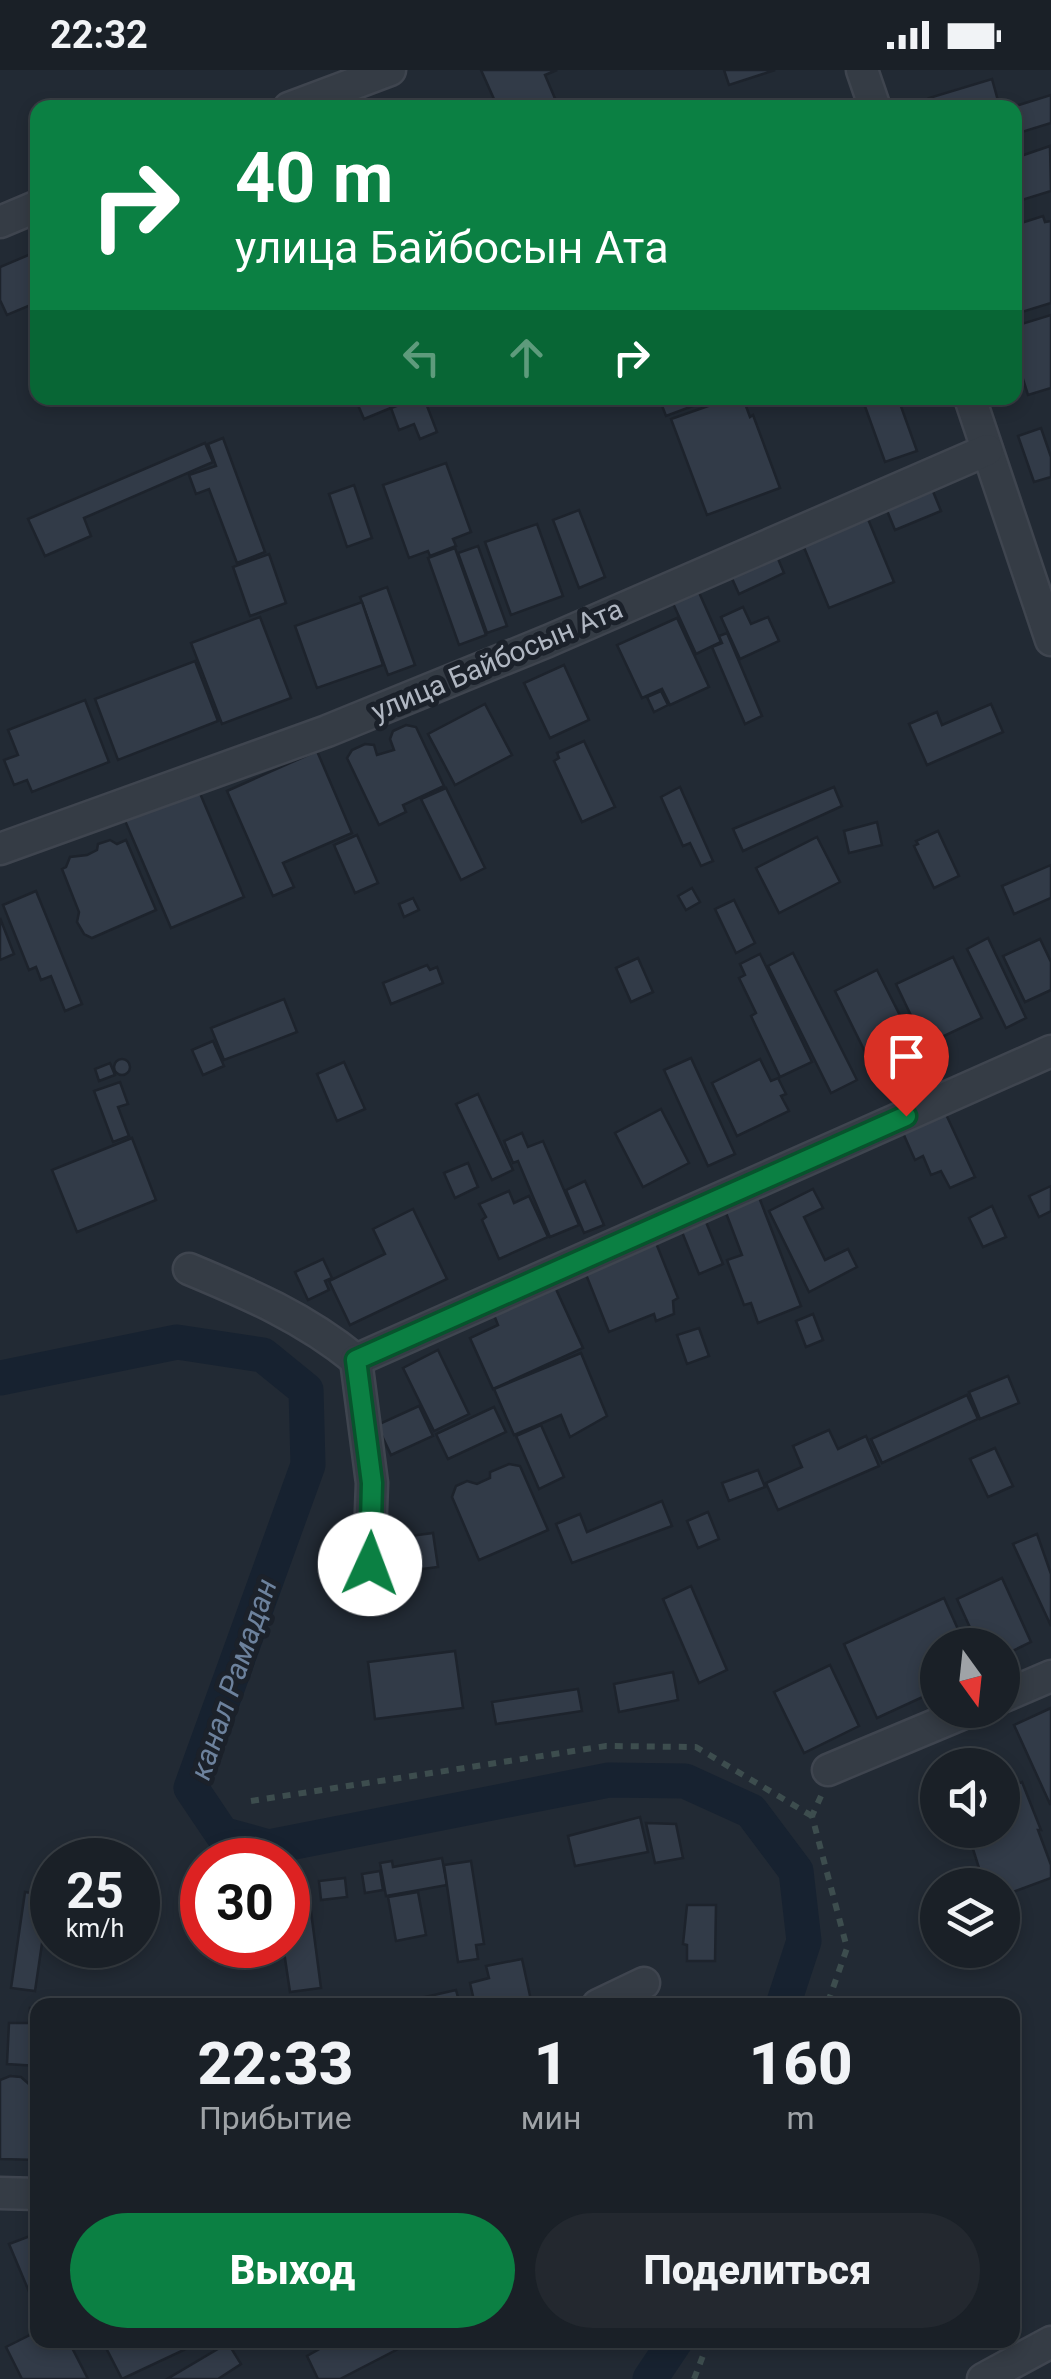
<!DOCTYPE html>
<html lang="ru">
<meta charset="utf-8">
<style>
:root{--surface:#1a2027;--page:#23282f;--text:#f1f3f6;--muted:#9fa3a7;--line:#383e44;--accent:#0b8043}
body{margin:0;font-family:Roboto,sans-serif;background:var(--page);color:var(--text);height:100vh;display:flex;flex-direction:column;font-size:38px;white-space:nowrap}
*{box-sizing:border-box;margin:0}
p{font-size:32px;color:var(--muted)}
.icon{flex:none;width:55px;height:55px;fill:none;stroke:currentColor;stroke-width:2;stroke-linecap:round;stroke-linejoin:round}
.map{position:relative;flex:1;overflow:hidden}
.side{position:absolute;left:30px;top:1928px;width:990px;height:350px;display:flex;flex-direction:column;background:var(--surface);border-radius:20px;box-shadow:0 5px 15px #0003,0 0 0 2px var(--line)}
.side>*{flex:none}
.top-card{position:absolute;left:30px;top:30px;width:992px;height:305px;border-radius:20px;box-shadow:0 5px 15px #0003,0 0 0 2px var(--line);background:#0b8043;color:#fff;overflow:hidden}
.needle{width:65px;rotate:165deg}
.fabs{position:absolute;left:920px;top:1558px;display:grid;gap:20px}
.fabs a{display:grid;place-items:center;width:100px;height:100px;border-radius:50%;background:var(--surface);box-shadow:0 5px 15px #0003,0 0 0 2px var(--line);font-size:50px}
.speed{position:absolute;left:30px;top:1768px;display:flex;gap:20px;font-size:50px;font-weight:700;text-align:center}
.speed>*{display:grid;place-content:center;width:130px;height:130px;border-radius:50%;background:var(--surface);box-shadow:0 5px 15px #0003,0 0 0 2px var(--line);line-height:1}
.speed small{font-size:25px;font-weight:400}
.speed .limit{border:15px solid #d22;background:#fff;color:#111}
.pin{position:absolute;display:grid;place-items:center;width:85px;height:85px;color:#fff;margin:-102px -42px;border-radius:50% 50% 50% 0;rotate:-45deg;box-shadow:0 0 10px #0007}
.pin .icon{rotate:45deg}
.me{position:absolute;width:110px;margin:-55px;rotate:2deg;stroke-linejoin:round;filter:drop-shadow(0 0 8px #0008)}
.turn{display:flex;align-items:center;gap:35px;height:210px;padding:0 40px;font-size:45px}
.turn .icon{width:130px;height:130px;stroke-width:2.5}
.turn b{display:block;font-size:70px;line-height:85px}
.lanes{display:flex;align-items:center;height:95px;padding:0 40px;background:#0003;justify-content:center;gap:50px;direction:ltr}
.lanes .off{opacity:.35}
.eta{display:flex;justify-content:space-evenly;align-items:center;height:170px;text-align:center}
.eta b{font-size:60px;font-weight:800;line-height:70px}
.primary-button{display:flex;gap:20px;margin-top:auto;padding:20px 40px}
.primary-button a{flex:1;height:115px;border-radius:60px;background:var(--accent);color:#fff;font-size:40px;font-weight:800;line-height:115px;text-align:center}
.primary-button a+a{background:var(--page);color:var(--text)}
.status{display:flex;justify-content:space-between;align-items:center;height:70px;padding:0 50px;background:var(--surface);direction:ltr}
.status svg{height:28px;fill:currentColor}
.map>svg:first-child{display:block}
.lines{fill:none;stroke-linecap:round;stroke-linejoin:round}
.canal{stroke:#172230;stroke-width:35}
.building{fill:#323b48;stroke:#1d232c;stroke-width:2.5}
.minor-casing{stroke:#3f454f;stroke-width:35}
.path{stroke:#3d4d4e;stroke-width:6;stroke-dasharray:8 8;stroke-linecap:butt}
.minor{stroke:#353c45;stroke-width:30}
.route-casing{stroke:#07532c;stroke-width:25}
.route{stroke:#0b8043;stroke-width:18}
.labels{text-anchor:middle;dominant-baseline:central;stroke-width:10;stroke-linejoin:round;paint-order:stroke}
.street-label{font-size:28px;fill:#b0b7c2;stroke:#1b212a}
.water-label{font-size:30px;font-style:italic;fill:#6d829d;stroke:#1b212a}
</style>
<div class="status"><b>22:32</b><svg viewBox="0 0 49 12"><path d="M0 12V9h3v3zM5 12V6h3v6zM10 12V3h3v9zM15 12V0h3v12zM26 1h20v11H26zM47 4h2v5h-2z"/></svg></div>
<div class="map">
<svg width="1051" height="2309" viewBox="0 0 1051 2309">
<rect width="100%" height="100%" fill="#222a34"/>
<g class="lines">
<g class="canal">
<polyline points="0,1308 177,1272 263,1285 306,1320 308,1395 191,1718 222,1764 269,1777 609,1710 685,1711 751,1741 796,1801 804,1871 783,1935"/>
<polyline points="650,2309 676,2270"/>
</g>
</g>
<g class="building">
<polygon points="481,0 557,0 545,5 559,38 498,38"/>
<polygon points="724,0 775,0 729,15"/>
<polygon points="992,9 1000,38 932,38 929,28"/>
<polygon points="1051,25 1051,53 1015,64 1015,38 1009,38"/>
<polygon points="1050,76 1051,121 1015,132 1015,88"/>
<polygon points="1043,146 1045,152 1051,151 1051,233 1015,244 1015,155"/>
<polygon points="38,181 38,232 7,245 0,230 0,197"/>
<polygon points="1051,245 1051,318 1028,325 1015,284 1015,256"/>
<polygon points="355,328 415,328 364,349"/>
<polygon points="418,328 424,328 437,362 420,369 414,354 399,360 391,338"/>
<polygon points="659,328 699,328 701,333 666,346"/>
<polygon points="731,328 743,328 750,347 753,345 780,418 707,445 671,349"/>
<polygon points="862,328 898,328 917,381 885,392"/>
<polygon points="1041,358 1051,387 1051,407 1034,412 1018,366"/>
<polygon points="223,368 265,482 237,493 209,419 196,424 189,405 216,396 208,374"/>
<polygon points="205,373 213,392 84,448 91,466 45,486 28,449"/>
<polygon points="446,393 471,462 453,469 456,476 430,486 428,481 409,488 383,415"/>
<polygon points="354,415 372,468 347,477 329,424"/>
<polygon points="932,419 941,441 895,460 886,438"/>
<polygon points="579,440 605,507 579,518 553,450"/>
<polygon points="868,449 894,512 829,538 803,475"/>
<polygon points="537,454 563,526 511,545 485,472"/>
<polygon points="478,476 507,556 487,563 458,483"/>
<polygon points="455,478 486,565 459,575 428,488"/>
<polygon points="269,484 286,533 250,546 233,497"/>
<polygon points="776,484 784,503 739,524 730,504"/>
<polygon points="387,517 415,595 388,605 360,527"/>
<polygon points="697,518 721,572 696,584 671,529"/>
<polygon points="362,532 383,595 317,618 295,556"/>
<polygon points="743,537 751,554 768,547 779,571 740,589 721,547"/>
<polygon points="260,547 291,628 222,654 191,573"/>
<polygon points="677,548 709,617 670,635 662,619 642,628 617,575"/>
<polygon points="727,563 762,646 745,654 712,577 722,573 719,566"/>
<polygon points="195,591 218,651 118,690 95,629"/>
<polygon points="564,595 589,650 550,668 524,613"/>
<polygon points="661,621 668,635 654,642 647,627"/>
<polygon points="85,630 109,692 32,722 27,710 14,715 4,690 18,685 8,660"/>
<polygon points="485,634 512,685 455,715 428,664"/>
<polygon points="991,634 1003,662 927,695 909,654 937,642 942,655"/>
<polygon points="406,655 416,657 444,716 403,735 406,742 379,755 347,688 352,680 365,674 374,675 377,685 394,680 390,669 393,661"/>
<polygon points="584,671 615,737 582,752 554,691 559,688 557,683"/>
<polygon points="317,681 352,763 283,793 294,817 273,826 227,721"/>
<polygon points="196,714 244,827 171,858 123,746"/>
<polygon points="680,717 713,791 701,796 690,773 683,776 661,727"/>
<polygon points="834,717 842,736 743,781 733,759"/>
<polygon points="446,718 485,798 461,810 421,729"/>
<polygon points="877,752 882,775 849,783 844,761"/>
<polygon points="938,761 959,806 934,818 914,776 918,774 916,771"/>
<polygon points="357,765 378,813 355,823 334,775"/>
<polygon points="817,767 840,812 779,843 756,798"/>
<polygon points="110,770 117,774 126,770 156,840 92,868 84,864 77,852 79,842 62,799 66,797 70,787 87,785 97,780 98,774"/>
<polygon points="1051,795 1051,828 1014,844 1002,816"/>
<polygon points="692,818 700,832 686,840 678,826"/>
<polygon points="36,821 82,934 65,941 51,906 41,910 36,897 29,900 3,835"/>
<polygon points="413,828 419,840 404,847 399,834"/>
<polygon points="734,830 755,873 736,883 715,839"/>
<polygon points="0,848 14,884 0,890"/>
<polygon points="988,868 1026,948 1006,958 967,879"/>
<polygon points="1040,869 1051,892 1051,920 1025,932 1003,886"/>
<polygon points="793,883 857,1010 831,1023 768,896"/>
<polygon points="760,884 812,992 780,1007 751,946 756,943 739,908 745,905 740,894"/>
<polygon points="953,887 982,948 925,975 896,914"/>
<polygon points="638,888 653,922 631,932 616,898"/>
<polygon points="427,895 430,900 437,897 443,913 391,934 383,913"/>
<polygon points="877,900 918,981 875,1002 835,921"/>
<polygon points="284,929 297,962 224,990 211,958"/>
<polygon points="213,971 224,996 203,1005 192,980"/>
<polygon points="691,988 735,1084 708,1096 664,1000"/>
<circle cx="122" cy="997" r="8"/>
<polygon points="760,989 771,1011 778,1008 786,1024 781,1026 789,1041 737,1066 712,1013"/>
<polygon points="344,992 365,1039 337,1051 317,1004"/>
<polygon points="110,993 115,1005 99,1011 95,999"/>
<polygon points="120,1012 128,1034 118,1037 129,1066 113,1072 94,1021"/>
<polygon points="478,1024 513,1100 492,1110 456,1034"/>
<polygon points="661,1039 689,1093 643,1117 615,1063"/>
<polygon points="944,1040 975,1107 950,1118 941,1101 931,1105 923,1086 915,1090 903,1063"/>
<polygon points="522,1063 528,1077 543,1071 579,1155 550,1167 518,1091 513,1093 504,1071"/>
<polygon points="132,1068 156,1130 77,1162 52,1100"/>
<polygon points="468,1093 478,1117 455,1128 444,1103"/>
<polygon points="585,1111 604,1155 584,1163 566,1120"/>
<polygon points="1051,1116 1051,1141 1039,1147 1029,1126"/>
<polygon points="813,1119 823,1138 804,1147 825,1190 848,1179 857,1197 809,1222 769,1141"/>
<polygon points="509,1121 514,1133 529,1126 548,1167 499,1189 482,1150 486,1147 479,1134"/>
<polygon points="757,1122 801,1236 758,1253 751,1233 744,1235 727,1190 742,1185 723,1135"/>
<polygon points="992,1136 1006,1167 983,1177 969,1148"/>
<polygon points="413,1139 447,1209 350,1255 329,1211 385,1184 373,1159"/>
<polygon points="704,1147 723,1194 699,1204 680,1157"/>
<polygon points="656,1173 678,1228 673,1231 674,1244 656,1251 654,1244 609,1262 585,1202"/>
<polygon points="323,1189 332,1208 325,1211 329,1220 308,1230 295,1202"/>
<polygon points="555,1217 583,1278 493,1319 470,1268 498,1255 494,1245"/>
<polygon points="813,1244 823,1270 806,1277 796,1251"/>
<polygon points="699,1258 709,1286 687,1294 677,1265"/>
<polygon points="438,1280 469,1344 434,1361 403,1298"/>
<polygon points="581,1283 607,1346 570,1367 561,1345 514,1365 494,1319"/>
<polygon points="1008,1306 1019,1333 980,1349 969,1322"/>
<polygon points="967,1325 978,1349 882,1393 871,1369"/>
<polygon points="419,1336 433,1366 391,1385 377,1355"/>
<polygon points="494,1337 506,1362 448,1389 436,1364"/>
<polygon points="541,1355 564,1407 539,1419 516,1366"/>
<polygon points="829,1360 838,1379 866,1366 879,1396 778,1440 766,1413 802,1397 793,1376"/>
<polygon points="995,1378 1013,1416 988,1427 970,1389"/>
<polygon points="509,1394 520,1396 548,1460 479,1490 452,1427 456,1416 467,1411 477,1414 490,1408 490,1402"/>
<polygon points="758,1400 765,1417 729,1431 722,1413"/>
<polygon points="662,1431 672,1456 572,1493 556,1454 580,1444 587,1462"/>
<polygon points="708,1442 719,1469 698,1478 687,1451"/>
<polygon points="433,1463 438,1497 399,1502 395,1468"/>
<polygon points="1037,1464 1051,1504 1051,1556 1013,1474"/>
<polygon points="1002,1508 1031,1572 1002,1586 1002,1575 978,1575 957,1529"/>
<polygon points="691,1516 727,1600 699,1613 663,1529"/>
<polygon points="944,1528 965,1575 938,1575 938,1620 877,1648 844,1574"/>
<polygon points="455,1581 463,1638 375,1649 368,1592"/>
<polygon points="830,1595 859,1656 804,1683 774,1622"/>
<polygon points="673,1602 678,1630 619,1642 614,1614"/>
<polygon points="578,1619 582,1641 496,1654 492,1632"/>
<polygon points="1051,1638 1051,1734 1050,1734 1014,1655"/>
<polygon points="1022,1712 1041,1760 1038,1760 1051,1795 1051,1808 1002,1826 1002,1815 984,1814 967,1760 1002,1760 1002,1719"/>
<polygon points="640,1747 648,1782 575,1796 568,1766"/>
<polygon points="646,1753 676,1754 683,1788 655,1793"/>
<polygon points="442,1788 447,1815 386,1826 380,1793 392,1791 393,1797"/>
<polygon points="471,1791 484,1874 476,1875 478,1889 458,1892 444,1795"/>
<polygon points="380,1801 383,1820 365,1823 362,1804"/>
<polygon points="345,1808 347,1827 321,1830 319,1811"/>
<polygon points="25,1822 49,1826 35,1921 11,1918"/>
<polygon points="418,1822 426,1865 396,1871 388,1827"/>
<polygon points="310,1834 321,1918 290,1922 283,1875 288,1875 288,1837"/>
<polygon points="687,1835 716,1835 715,1891 687,1891 687,1875 683,1874"/>
<polygon points="522,1889 532,1935 475,1935 470,1913 489,1908 486,1896"/>
<polygon points="456,1920 460,1935 415,1935 416,1929"/>
<polygon points="30,1938 38,1939 38,1996 7,1994 9,1953 29,1953"/>
<polygon points="10,2006 21,2007 30,2015 38,2015 38,2090 0,2089 0,2010"/>
<polygon points="38,2163 38,2243 9,2174"/>
<polygon points="38,2261 38,2270 68,2270 88,2309 22,2309 6,2277"/>
<polygon points="102,2270 181,2270 186,2279 122,2309"/>
<polygon points="320,2270 393,2270 398,2279 340,2309 318,2309 307,2286 323,2277"/>
<polygon points="228,2273 241,2294 218,2309 167,2309"/>
</g>
<g class="lines">
<defs>
<g id="minor">
<polyline points="862,0 875,38"/>
<polyline points="289,38 390,0"/>
<polyline points="0,152 38,136"/>
<polyline points="970,328 1051,570"/>
<polyline points="0,779 327,661 548,571 987,380"/>
<path d="M189 1199C249 1224 305 1248 356 1290"/>
<polyline points="356,1290 1051,981"/>
<polyline points="356,1290 372,1413 369,1494"/>
<polyline points="1002,1627 1051,1606"/>
<polyline points="828,1700 971,1640"/>
<polyline points="598,1935 644,1913"/>
<polyline points="0,2123 38,2124"/>
<polyline points="983,2309 1051,2272"/>
</g>
</defs>
<use href="#minor" class="minor-casing"/>
<g class="path">
<polyline points="821,1726 812,1746 847,1878 827,1935"/>
<polyline points="251,1731 606,1676 696,1677 812,1746"/>
<polyline points="694,2309 709,2270"/>
</g>
<use href="#minor" class="minor"/>
</g>
<g class="lines">
<defs>
<polyline id="route" points="370,1494 372,1413 356,1290 906,1046"/>
</defs>
<use href="#route" class="route-casing"/>
<use href="#route" class="route"/>
</g>
<g class="labels">
<g class="street-label">
<text transform="translate(497 590) rotate(-23)">улица Байбосын Ата</text>
</g>
<g class="water-label">
<text transform="translate(233 1609) rotate(-71)">канал Рамадан</text>
</g>
</g>
</svg>
<div class="fabs">
<a><svg class="needle" viewBox="-14 -14 28 28"><path d="M0-13l5 13h-10z" fill="#e53935"/><path d="M0 13l5-13h-10z" fill="#9fa3a7"/></svg></a>
<a><svg class="icon" aria-label="sound" viewBox="0 0 24 24"><path d="M4 9h4l5-4v14l-5-4H4zM17 9q2 3 0 6"/></svg></a>
<a><svg class="icon" aria-label="layers" viewBox="0 0 24 24"><path d="M12 4l9 5-9 5-9-5zM3 14l9 5 9-5"/></svg></a>
</div>
<div class="speed"><div>25<small>km/h</small></div><div class="limit">30</div></div>
<div class="pin" style="left:906px;top:1046px;background:#d93025"><svg class="icon" aria-label="arrive" viewBox="0 0 24 24"><path d="M6 21V4h12l-3 4 3 4H6"/></svg></div>
<svg class="me" style="left:370px;top:1494px" viewBox="-20 -20 40 40"><circle r="19" fill="#fff"/><path d="M0-13L10 11 0 6-10 11z" fill="#0b8043"/></svg>
<div class="top-card">
<div class="turn"><svg class="icon" aria-label="right" viewBox="0 0 24 24"><path d="M7 20v-9h11M14 6l5 5-5 5"/></svg><div><b>40 m</b>улица Байбосын Ата</div></div>
<div class="lanes"><svg class="icon off" aria-label="left" viewBox="0 0 24 24"><path d="M17 20v-9H6M10 6l-5 5 5 5"/></svg><svg class="icon off" aria-label="ahead" viewBox="0 0 24 24"><path d="M12 20V5M6 11l6-6 6 6"/></svg><svg class="icon" aria-label="right" viewBox="0 0 24 24"><path d="M7 20v-9h11M14 6l5 5-5 5"/></svg></div>
</div>
<section class="side">
<div class="eta">
<div><b>22:33</b><p>Прибытие</p></div>
<div><b>1</b><p>мин</p></div>
<div><b>160</b><p>m</p></div>
</div>
<div class="primary-button"><a>Выход</a><a>Поделиться</a></div>
</section>
</div>
